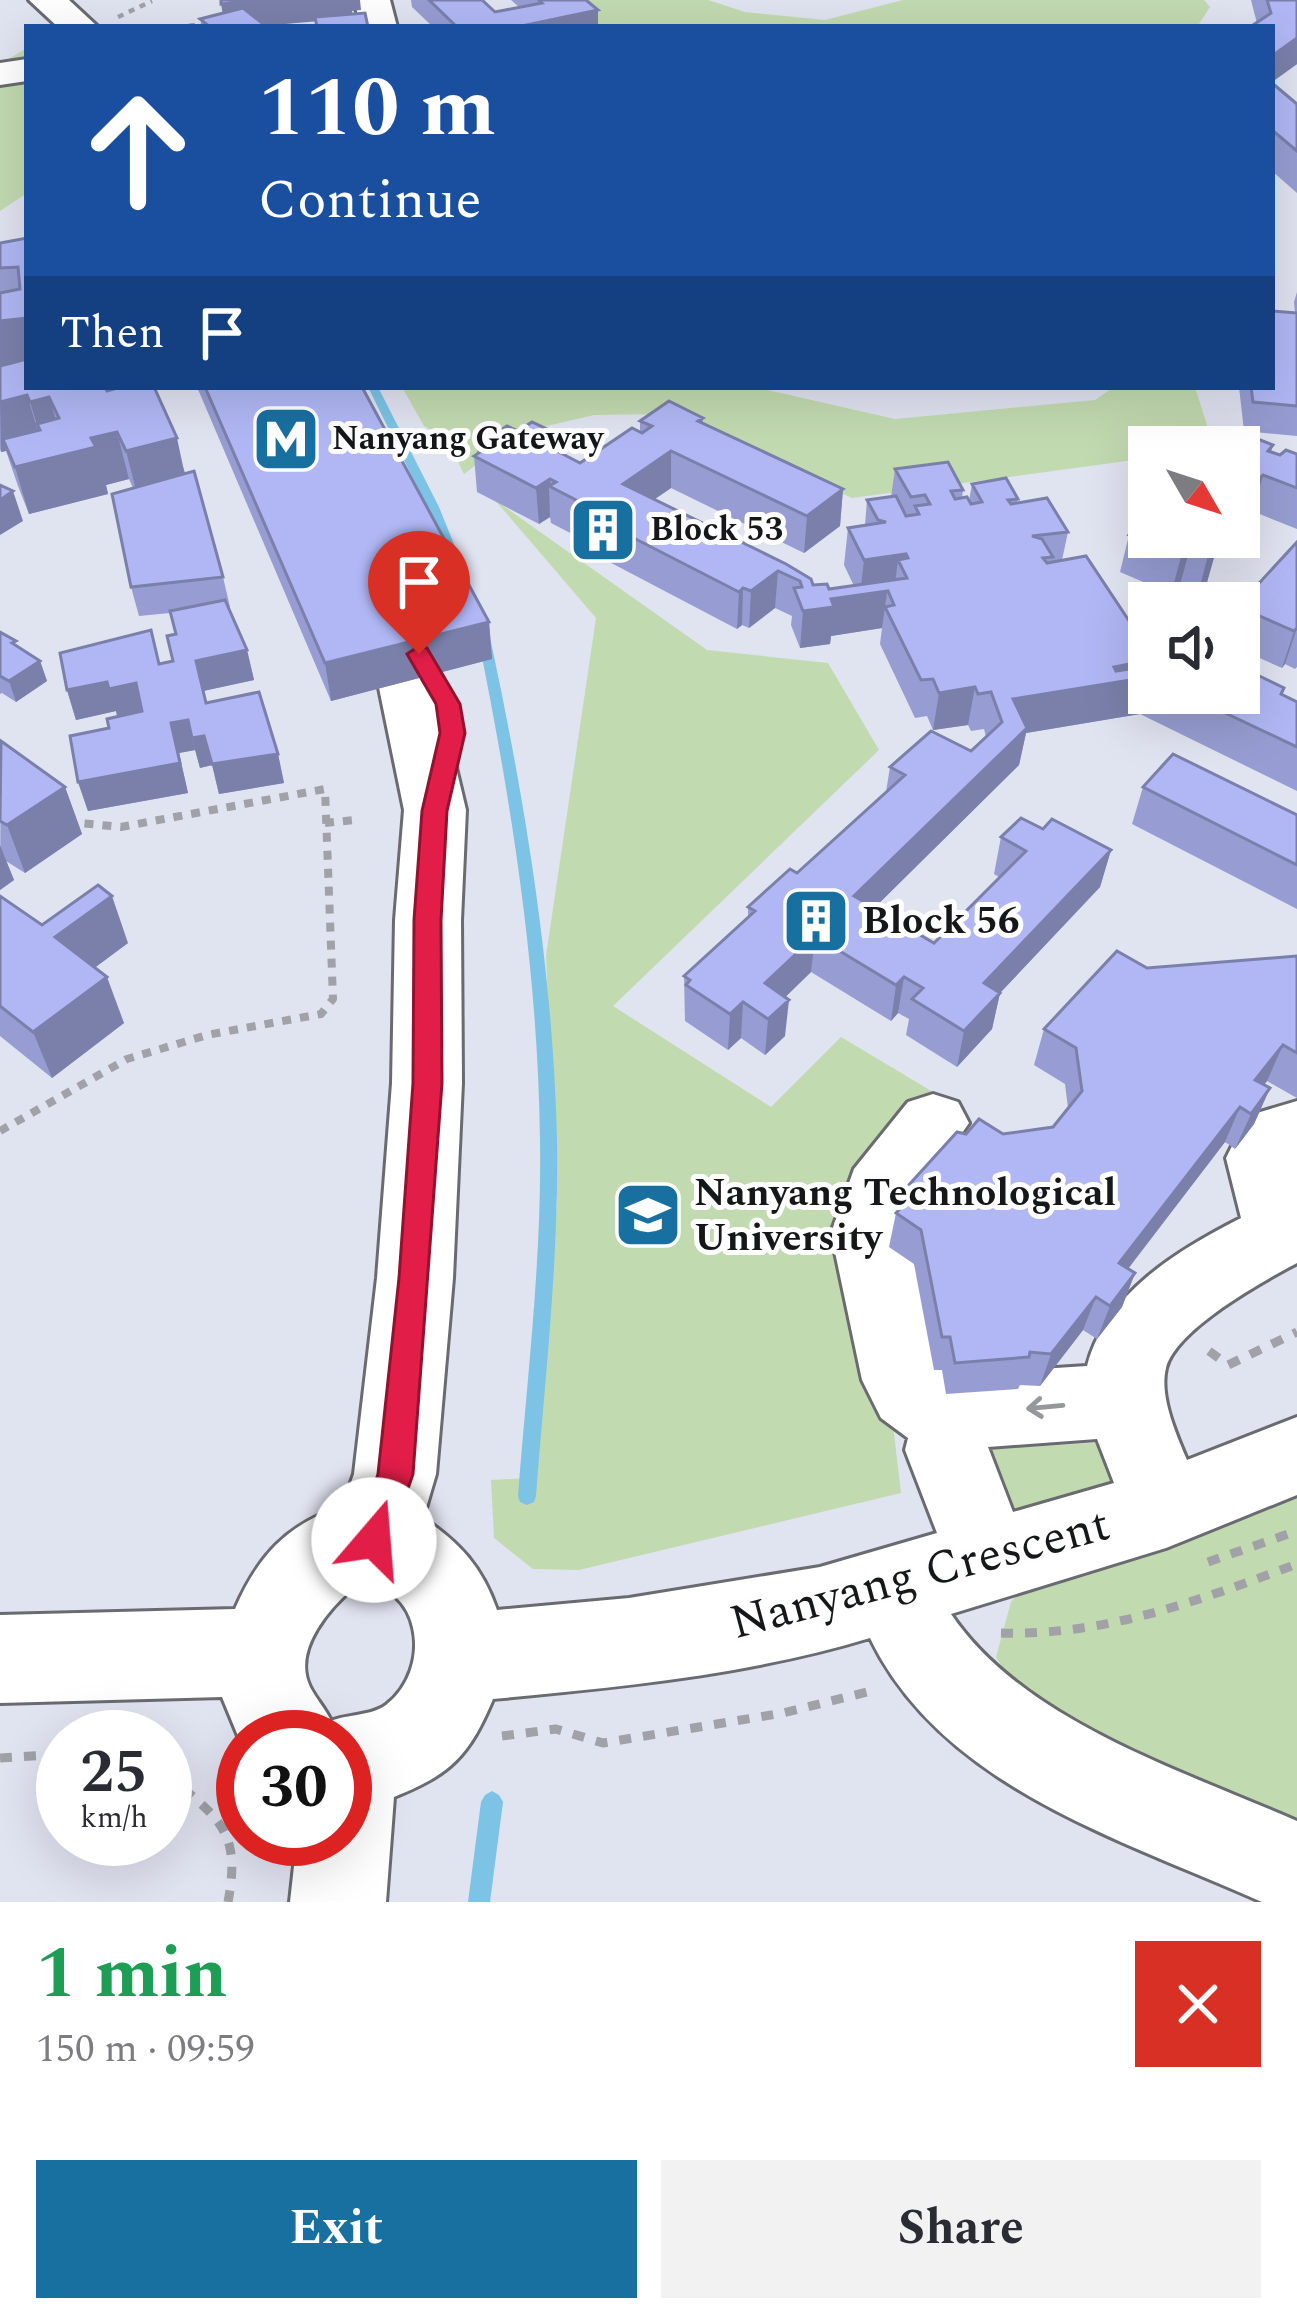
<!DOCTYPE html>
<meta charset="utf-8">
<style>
:root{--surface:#fff;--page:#f2f2f3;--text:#2b2b33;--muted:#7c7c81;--accent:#1870a0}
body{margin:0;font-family:Spectral,serif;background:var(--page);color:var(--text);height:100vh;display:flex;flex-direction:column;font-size:45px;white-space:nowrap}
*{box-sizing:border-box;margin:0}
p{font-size:39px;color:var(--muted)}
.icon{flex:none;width:66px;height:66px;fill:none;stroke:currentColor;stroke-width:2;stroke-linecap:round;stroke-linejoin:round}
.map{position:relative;height:1902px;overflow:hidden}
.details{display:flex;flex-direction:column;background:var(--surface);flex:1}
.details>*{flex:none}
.top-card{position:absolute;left:24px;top:24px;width:1251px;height:366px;border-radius:0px;box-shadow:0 12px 48px #0002;background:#1a4fa0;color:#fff;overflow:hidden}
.needle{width:78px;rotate:129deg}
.controls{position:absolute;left:1128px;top:426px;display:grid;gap:24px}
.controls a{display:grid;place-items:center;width:132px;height:132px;border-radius:0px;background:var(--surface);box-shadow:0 12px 48px #0002;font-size:60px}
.speed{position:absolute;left:36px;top:1710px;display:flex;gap:24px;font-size:60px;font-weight:700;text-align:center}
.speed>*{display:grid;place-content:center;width:156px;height:156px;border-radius:50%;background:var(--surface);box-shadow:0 12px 48px #0002;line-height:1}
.speed small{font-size:30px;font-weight:400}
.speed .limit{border:18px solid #d22;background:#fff;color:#111}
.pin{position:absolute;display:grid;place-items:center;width:102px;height:102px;color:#fff;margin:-123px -51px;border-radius:50% 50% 50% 0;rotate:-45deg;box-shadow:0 0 12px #0007}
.pin .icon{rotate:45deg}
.me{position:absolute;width:132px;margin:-66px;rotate:18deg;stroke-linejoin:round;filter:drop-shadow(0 0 9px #0008)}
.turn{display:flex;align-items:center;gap:42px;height:252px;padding:0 36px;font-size:54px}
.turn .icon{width:156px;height:156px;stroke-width:2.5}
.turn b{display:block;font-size:84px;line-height:102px}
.then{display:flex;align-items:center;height:114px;padding:0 36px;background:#0003;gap:24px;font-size:45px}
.round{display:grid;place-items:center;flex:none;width:126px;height:126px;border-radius:0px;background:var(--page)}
.head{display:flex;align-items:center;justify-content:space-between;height:204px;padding:0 36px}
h1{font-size:72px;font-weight:700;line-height:90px;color:#1e9e55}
.action{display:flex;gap:24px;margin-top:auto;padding:24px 36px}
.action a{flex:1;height:138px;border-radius:0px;background:var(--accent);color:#fff;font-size:48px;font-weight:700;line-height:138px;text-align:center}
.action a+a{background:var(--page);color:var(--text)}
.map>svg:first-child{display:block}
.built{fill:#e0e3f0;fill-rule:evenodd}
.green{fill:#c2dab0}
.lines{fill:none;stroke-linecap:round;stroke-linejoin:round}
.stream{fill:#7cc3e5;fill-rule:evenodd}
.minor-casing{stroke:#6a6b70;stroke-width:6}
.path-far2{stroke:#a1a2a7;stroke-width:4.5;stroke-dasharray:6 6;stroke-linecap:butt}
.path-far1{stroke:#a1a2a7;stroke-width:8;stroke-dasharray:9 9;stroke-linecap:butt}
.path{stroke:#a1a2a7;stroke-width:9;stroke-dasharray:12 12;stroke-linecap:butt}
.minor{fill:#fff;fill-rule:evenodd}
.wall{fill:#979dd2}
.shaded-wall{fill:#7b80ab}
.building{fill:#b0b7f4;stroke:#7b80ab;stroke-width:3}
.oneway{stroke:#969798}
.route{fill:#e11d48;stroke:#92132f;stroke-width:3}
.labels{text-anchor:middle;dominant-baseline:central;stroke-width:10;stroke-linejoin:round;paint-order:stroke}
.far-poi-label{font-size:33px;font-weight:bold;fill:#161719;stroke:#fefefe;text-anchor:start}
.poi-label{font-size:39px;font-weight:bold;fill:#161719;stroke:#fefefe;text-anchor:start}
.near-street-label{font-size:48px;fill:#161719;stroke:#fefefe}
</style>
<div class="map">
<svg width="1297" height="1902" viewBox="0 0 1297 1902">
<rect width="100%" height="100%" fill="#eff0f7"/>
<path class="built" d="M0 0H1297V1902H0ZM27 27H1272V387H27ZM1149 447H1239V537H1149ZM1149 603H1239V693H1149ZM63 1737H165V1839H63ZM243 1737H345V1839H243Z"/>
<g class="green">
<polygon points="562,0 708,0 745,12 825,20 903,0 1204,0 1210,7 1197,27 594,27"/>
<polygon points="27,48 27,193 0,211 0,64"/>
<polygon points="402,387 754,387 895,419 1095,400 1114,387 1195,387 1214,447 1149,447 1149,458 852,498 666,414 594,415 517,433 464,474 446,438 424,426"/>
<polygon points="495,500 707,650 828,663 879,750 613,1006 771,1107 841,1037 963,1110 869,1221 901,1493 579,1570 533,1569 494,1538 491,1480 534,1478 557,1205 546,956 596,618"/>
<polygon points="1122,1441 1126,1480 1003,1516 965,1451"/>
<polygon points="1297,1497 1297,1819 1035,1708 1013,1686 996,1657 1011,1602 1028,1582 1258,1514"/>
</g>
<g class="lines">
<g class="stream">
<polygon points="368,387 378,387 439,507 464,569 462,572 458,573 452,569 427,507"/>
<path d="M485 638 491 642C526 806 553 972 557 1140 559 1259 545 1377 536 1496L534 1502 527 1505 520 1502 518 1496C527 1378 542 1259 540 1140 538 972 512 806 479 642Z"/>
<polygon points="492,1791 499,1795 503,1802 490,1902 468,1902 481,1802 485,1795"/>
</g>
<defs>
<g id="minor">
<polygon points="29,0 69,0 98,27 58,27"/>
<polygon points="354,0 390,0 397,27 361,27"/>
<polygon points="27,59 27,81 0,85 0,63"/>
<path d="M382 579 401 584 423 629 466 810 461 920 462 1083 453 1278 436 1474 423 1518C460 1543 482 1567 497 1610L629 1598 820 1567 937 1533 905 1450 908 1438 881 1418 862 1380 831 1233 854 1169 908 1102 933 1094 958 1102 969 1123 914 1202 907 1233 939 1367 948 1375 1087 1366C1106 1293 1178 1250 1241 1218L1226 1158 1247 1116 1297 1101V1263C1263 1281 1176 1329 1166 1368 1159 1396 1176 1434 1187 1460L1297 1417V1495L1166 1548 951 1614C1023 1721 1183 1771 1297 1821V1902H1262C1121 1839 942 1787 870 1638 748 1675 619 1687 493 1699 469 1756 451 1774 394 1797L386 1902H290L297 1839H345V1737H243V1748L222 1697 0 1703V1615L235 1609C258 1556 287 1524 343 1506L354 1474 377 1278 392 1083 395 920 404 810 367 629 355 596 363 584ZM1097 1439 1114 1483 1013 1512 988 1447ZM358 1584C421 1582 434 1668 386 1705 371 1716 348 1714 331 1721 325 1708 316 1699 310 1687 291 1649 332 1605 358 1584Z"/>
</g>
</defs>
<use href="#minor" class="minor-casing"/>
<g class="path-far2">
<polyline points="118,17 152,1"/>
<polyline points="177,27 205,24"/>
</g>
<g class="path-far1">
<polyline points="325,823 354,820"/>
<polyline points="0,1131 127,1059 207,1035 321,1014 333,999 325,789 121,827 70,822"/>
</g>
<g class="path">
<polyline points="1209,1351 1228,1365 1297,1332"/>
<polyline points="1208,1562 1297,1531"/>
<path d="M1001 1633C1106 1636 1200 1600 1297 1564"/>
<polyline points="502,1736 556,1729 603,1743 783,1713 875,1690"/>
<polyline points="0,1758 63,1754"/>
<path d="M165 1773C217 1818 242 1828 228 1902"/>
</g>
<use href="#minor" class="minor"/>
</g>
<g class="wall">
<polygon points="411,0 482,0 495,12 519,7 511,0 586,0 598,27 433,27 412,7"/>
<polygon points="1251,0 1297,0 1297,64 1272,82"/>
<polygon points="1272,83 1297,104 1297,193 1272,171"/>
<polygon points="27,238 27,387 154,387 223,577 230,607 228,607 247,650 254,680 203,691 206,703 278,754 284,783 219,794 212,765 200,768 195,750 179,753 188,793 88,811 78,782 117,716 116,711 76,720 67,690 173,661 176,634 170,613 139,616 131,587 133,488 129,479 106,485 108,494 29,514 18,486 6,451 1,452 0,449 0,243"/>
<polygon points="1297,292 1297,436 1244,431 1239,387 1272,387 1295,313 1294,302"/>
<polygon points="197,387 362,387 489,622 492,659 331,701"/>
<polygon points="703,418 703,424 843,489 840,526 804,553 671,488 655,499 813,585 829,589 854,586 844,565 848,528 865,525 867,500 891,497 895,469 963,490 962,498 969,501 972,484 1018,499 1017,503 1068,532 1062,560 1149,651 1149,693 1239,693 1284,688 1282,695 1297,702 1297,791 1140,714 1026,733 1019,765 874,908 934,943 999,877 994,874 1001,837 1043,829 1111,850 1100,887 1000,993 992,1029 957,1067 906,1035 909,1019 898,1013 891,1021 811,972 785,997 785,1036 765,1055 741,1038 728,1050 685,1021 684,976 748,917 748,907 797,873 886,792 890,767 971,751 986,737 984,729 971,731 968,725 933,730 927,716 915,718 880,644 882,628 831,636 830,644 800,648 791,625 792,616 775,608 749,628 742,625 737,629 577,545 576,536 551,523 550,517 539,524 477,492 474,456 477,453 477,445 553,449 580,463 640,432 640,421"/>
<polygon points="1239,447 1271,452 1280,455 1297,454 1297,529 1252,511 1239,524"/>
<polygon points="1129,535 1149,537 1227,537 1217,547 1207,582 1198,593 1180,585 1171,594 1120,572"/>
<polygon points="1297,542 1297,667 1295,669 1285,664 1282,668 1239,649 1239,605"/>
<polygon points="0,632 17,647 40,661 47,681 16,702 2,693 0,694"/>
<polygon points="1,741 65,787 82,834 25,873 6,861 14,880 0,890"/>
<polygon points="1143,787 1297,815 1297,909 1132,824"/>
<polygon points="0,896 42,925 128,943 95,967 124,1023 52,1078 0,1036"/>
<polygon points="1297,956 1297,1098 1267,1081 1264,1085 1270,1088 1254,1124 1235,1149 1225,1142 1128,1269 1135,1273 1122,1307 1097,1339 1083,1330 1040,1386 1020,1385 1018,1389 946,1394 942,1370 934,1370 914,1264 889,1247 896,1213 904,1205 907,1187 966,1134 1003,1134 1053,1127 1068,1108 1065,1084 1034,1065 1044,1029 1147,968"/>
</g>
<g class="shaded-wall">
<polygon points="265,0 360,0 361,10 352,11 353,18 251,27 225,27 221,4"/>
<polygon points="598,10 598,27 517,27"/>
<polygon points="1297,38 1297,64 1272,82 1272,56"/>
<polygon points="27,318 27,366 0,369 0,321"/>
<polygon points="27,395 41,442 3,439 6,451 1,452 0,402"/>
<polygon points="49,397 63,444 44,448 30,402"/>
<polygon points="117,432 129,479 106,485 108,494 29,514 15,467 91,438"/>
<polygon points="553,432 554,469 538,441"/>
<polygon points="177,438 187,485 138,498 126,451"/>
<polygon points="1273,445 1252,511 1239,524 1239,499"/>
<polygon points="671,451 671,488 624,520 623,484"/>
<polygon points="550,479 551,487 549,486 550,517 539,524 536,488"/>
<polygon points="843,489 840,526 804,553 807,516"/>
<polygon points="13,491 23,521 0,535 0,500"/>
<polygon points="1201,537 1227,537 1217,547 1207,582 1198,593 1208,556"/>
<polygon points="1190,548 1180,585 1171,594 1181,557"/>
<polygon points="906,554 904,570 898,560 894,592 887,593 882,628 831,636 830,644 800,648 803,611 831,599 860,595 864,560"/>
<polygon points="778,571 775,608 749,628 751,591"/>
<polygon points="743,588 742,625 737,629 739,592"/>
<polygon points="489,622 492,659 331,701 325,663"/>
<polygon points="1297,628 1285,664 1282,668 1294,631"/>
<polygon points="247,650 254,680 203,691 196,661"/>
<polygon points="1149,660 1149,681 1140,714 1026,733 1019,765 849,933 854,896 1020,734 1013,699 1114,667"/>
<polygon points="40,661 47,681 16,702 9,681"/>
<polygon points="107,682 136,683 144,713 118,719 116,711 76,720 67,690"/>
<polygon points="975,687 968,725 933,730 939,693"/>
<polygon points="188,720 195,750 179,753 188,793 88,811 78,782 171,723"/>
<polygon points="204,736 212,765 200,768 192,738"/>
<polygon points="278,754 284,783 219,794 212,764"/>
<polygon points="65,787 82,834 25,873 7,825"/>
<polygon points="0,845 14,880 0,890"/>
<polygon points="1111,850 1100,887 1000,993 992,1029 957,1067 964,1031 984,983"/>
<polygon points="112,896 128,943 73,984 55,937"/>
<polygon points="815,936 811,972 765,1017 765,983"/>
<polygon points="107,977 124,1023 52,1078 33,1032"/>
<polygon points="904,977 898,1013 891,1021 896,985"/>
<polygon points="789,1000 785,1036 765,1055 768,1019"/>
<polygon points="743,1002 741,1038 728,1050 730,1014"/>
<polygon points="1283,1045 1267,1081 1245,1110 1255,1080"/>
<polygon points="1270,1088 1254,1124 1235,1149 1251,1114"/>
<polygon points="1240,1107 1225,1142 1107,1296 1119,1263"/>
<polygon points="1135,1273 1122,1307 1097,1339 1110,1306"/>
<polygon points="1096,1297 1083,1330 1040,1386 1051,1354"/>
</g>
<g class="building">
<polygon points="221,0 265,0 221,4"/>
<polygon points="429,0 482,0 495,12 542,3 539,0 586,0 598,10 517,27 457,27"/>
<polygon points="1267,0 1297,0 1297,38 1272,56 1272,27 1250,27 1271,13"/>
<polygon points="243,8 267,27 210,27 200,19"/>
<polygon points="365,13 368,27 317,27 315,17"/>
<polygon points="1272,83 1297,104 1297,151 1272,130"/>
<polygon points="27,238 27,318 0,321 0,293 20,289 18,267 0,268 0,243"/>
<polygon points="1272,311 1297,313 1297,406 1253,402 1251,387 1272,387"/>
<polygon points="27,359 27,387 105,387 107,391 121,387 154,387 177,438 126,451 117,432 91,438 96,447 15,467 3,439 40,430 37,424 59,418 49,397 30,402 27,395 0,402 0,366"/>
<polygon points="205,387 362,387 489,622 325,663"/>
<polygon points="669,401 703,418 698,421 843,489 807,516 671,451 623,484 786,564 811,579 813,585 827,584 829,589 907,578 898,560 908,558 906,554 864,560 848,528 886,522 878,520 867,500 896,496 906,516 919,514 915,506 930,504 925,495 911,497 895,469 948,462 963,490 951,491 955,499 967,497 971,504 982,502 972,484 1006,478 1018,499 1008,500 1011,504 1047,498 1068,532 1032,536 1042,539 1053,557 1043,558 1047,563 1086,556 1149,651 1149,660 1114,667 1116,671 1149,666 1149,677 1013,699 1027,728 854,896 934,943 1026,851 1001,837 1021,818 1043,829 1052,819 1111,850 984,983 1000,993 964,1031 912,999 923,988 904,977 896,985 815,936 765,983 789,1000 768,1019 743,1002 730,1014 686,985 690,980 684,976 755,911 748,907 790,869 797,873 905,775 890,767 931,731 971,751 1002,722 991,692 978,694 975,687 939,693 933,679 921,680 885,607 894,605 888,591 831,599 834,607 803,611 794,588 802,587 800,581 778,571 751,591 743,588 739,592 575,508 588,500 578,501 549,486 556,482 550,479 536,488 474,456 485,449 477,445 507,426 518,431 532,422 553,432 538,441 580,463 632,428 642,433 652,426 640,421"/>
<polygon points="1230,428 1273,445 1268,451 1280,455 1286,450 1297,454 1297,488 1263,475 1239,499 1239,447 1210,447"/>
<polygon points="194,471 223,577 131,587 112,494"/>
<polygon points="0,485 13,491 0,500"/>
<polygon points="1149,516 1149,537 1201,537 1217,545 1208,556 1190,548 1181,557 1129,535"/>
<polygon points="1297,542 1297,628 1294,631 1239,607 1239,605"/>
<polygon points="225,600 247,650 196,661 206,703 259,692 278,754 212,764 204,736 192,738 188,720 171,723 180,763 78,782 70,736 109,728 107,719 142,711 136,683 109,689 107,682 67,690 60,653 151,630 159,664 173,661 167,636 176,634 170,611"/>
<polygon points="0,632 16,641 12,643 40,661 9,681 0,676"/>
<polygon points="1239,666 1284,688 1281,694 1297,702 1297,747 1183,693 1239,693"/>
<polygon points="1,741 65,787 7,825 0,821"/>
<polygon points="1173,754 1297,815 1297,865 1143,787"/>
<polygon points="98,885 112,896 55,937 107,977 33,1032 0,1006 0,896 42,925"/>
<polygon points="1117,951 1147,968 1297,956 1297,1053 1283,1045 1255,1080 1270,1088 1251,1114 1240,1107 1119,1263 1135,1273 1110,1306 1096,1297 1051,1354 1030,1352 1029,1357 955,1363 950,1337 942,1337 921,1230 896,1213 912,1196 907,1187 957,1132 966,1134 979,1119 1003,1134 1053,1127 1082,1091 1076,1048 1044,1029"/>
</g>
<defs><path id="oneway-shaft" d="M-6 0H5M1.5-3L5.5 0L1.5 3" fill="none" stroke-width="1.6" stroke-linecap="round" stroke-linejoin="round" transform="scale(3)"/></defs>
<use class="oneway" href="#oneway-shaft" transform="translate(1045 1407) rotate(175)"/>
<polygon class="route" points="419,646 427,648 460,704 465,733 447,811 441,920 442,1083 413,1474 386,1553 374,1558 361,1553 356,1540 378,1474 399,1278 413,1083 414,920 422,811 440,733 436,704 407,654"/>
<defs>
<symbol id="metro-square" viewBox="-11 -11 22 22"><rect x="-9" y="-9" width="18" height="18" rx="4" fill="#1870a0" stroke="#fefefe"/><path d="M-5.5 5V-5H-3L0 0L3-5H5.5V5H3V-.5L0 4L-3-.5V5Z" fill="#fff"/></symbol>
<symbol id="building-square" viewBox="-11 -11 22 22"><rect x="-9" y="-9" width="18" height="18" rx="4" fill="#1870a0" stroke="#fefefe"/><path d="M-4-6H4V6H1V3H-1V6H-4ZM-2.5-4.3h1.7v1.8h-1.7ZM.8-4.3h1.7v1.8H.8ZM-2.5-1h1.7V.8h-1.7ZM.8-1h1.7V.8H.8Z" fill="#fff"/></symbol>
<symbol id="university-square" viewBox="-11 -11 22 22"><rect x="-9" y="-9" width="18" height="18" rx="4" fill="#1870a0" stroke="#fefefe"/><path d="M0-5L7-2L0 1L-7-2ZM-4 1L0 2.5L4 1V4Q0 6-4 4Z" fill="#fff"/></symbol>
</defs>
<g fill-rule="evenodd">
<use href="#metro-square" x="248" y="401" width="76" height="76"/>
<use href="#building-square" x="565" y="492" width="76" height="76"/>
<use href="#building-square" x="778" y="883" width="76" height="76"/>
<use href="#university-square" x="610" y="1177" width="76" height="76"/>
</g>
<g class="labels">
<g class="far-poi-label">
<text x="332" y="439">Nanyang Gateway</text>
<text x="650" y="530">Block 53</text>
</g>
<g class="poi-label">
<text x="862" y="921">Block 56</text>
<text x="694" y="1193">Nanyang Technological<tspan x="694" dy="45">University</tspan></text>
</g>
<g class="near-street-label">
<text transform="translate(920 1574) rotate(-15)">Nanyang Crescent</text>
</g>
</g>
</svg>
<div class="controls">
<a><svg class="needle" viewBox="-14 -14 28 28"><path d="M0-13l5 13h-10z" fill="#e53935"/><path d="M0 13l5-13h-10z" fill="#7c7c81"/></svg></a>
<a><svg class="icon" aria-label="sound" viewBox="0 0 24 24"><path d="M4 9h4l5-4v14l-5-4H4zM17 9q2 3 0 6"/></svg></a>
</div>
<div class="speed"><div>25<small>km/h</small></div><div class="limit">30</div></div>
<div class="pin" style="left:419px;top:654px;background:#d93025"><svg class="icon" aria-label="arrive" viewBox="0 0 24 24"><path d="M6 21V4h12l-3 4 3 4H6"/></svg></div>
<svg class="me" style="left:374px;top:1540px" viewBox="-20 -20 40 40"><circle r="19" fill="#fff"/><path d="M0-13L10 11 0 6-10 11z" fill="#e11d48"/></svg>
<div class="top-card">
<div class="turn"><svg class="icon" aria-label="ahead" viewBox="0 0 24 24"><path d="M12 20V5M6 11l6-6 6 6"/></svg><div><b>110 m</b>Continue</div></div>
<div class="then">Then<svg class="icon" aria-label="arrive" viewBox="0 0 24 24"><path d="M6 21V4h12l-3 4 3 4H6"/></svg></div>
</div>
</div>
<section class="details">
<div class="head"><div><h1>1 min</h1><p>150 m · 09:59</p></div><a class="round" style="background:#d93025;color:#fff"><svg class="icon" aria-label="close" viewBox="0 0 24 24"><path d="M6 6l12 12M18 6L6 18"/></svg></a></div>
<div class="action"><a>Exit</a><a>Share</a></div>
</section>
